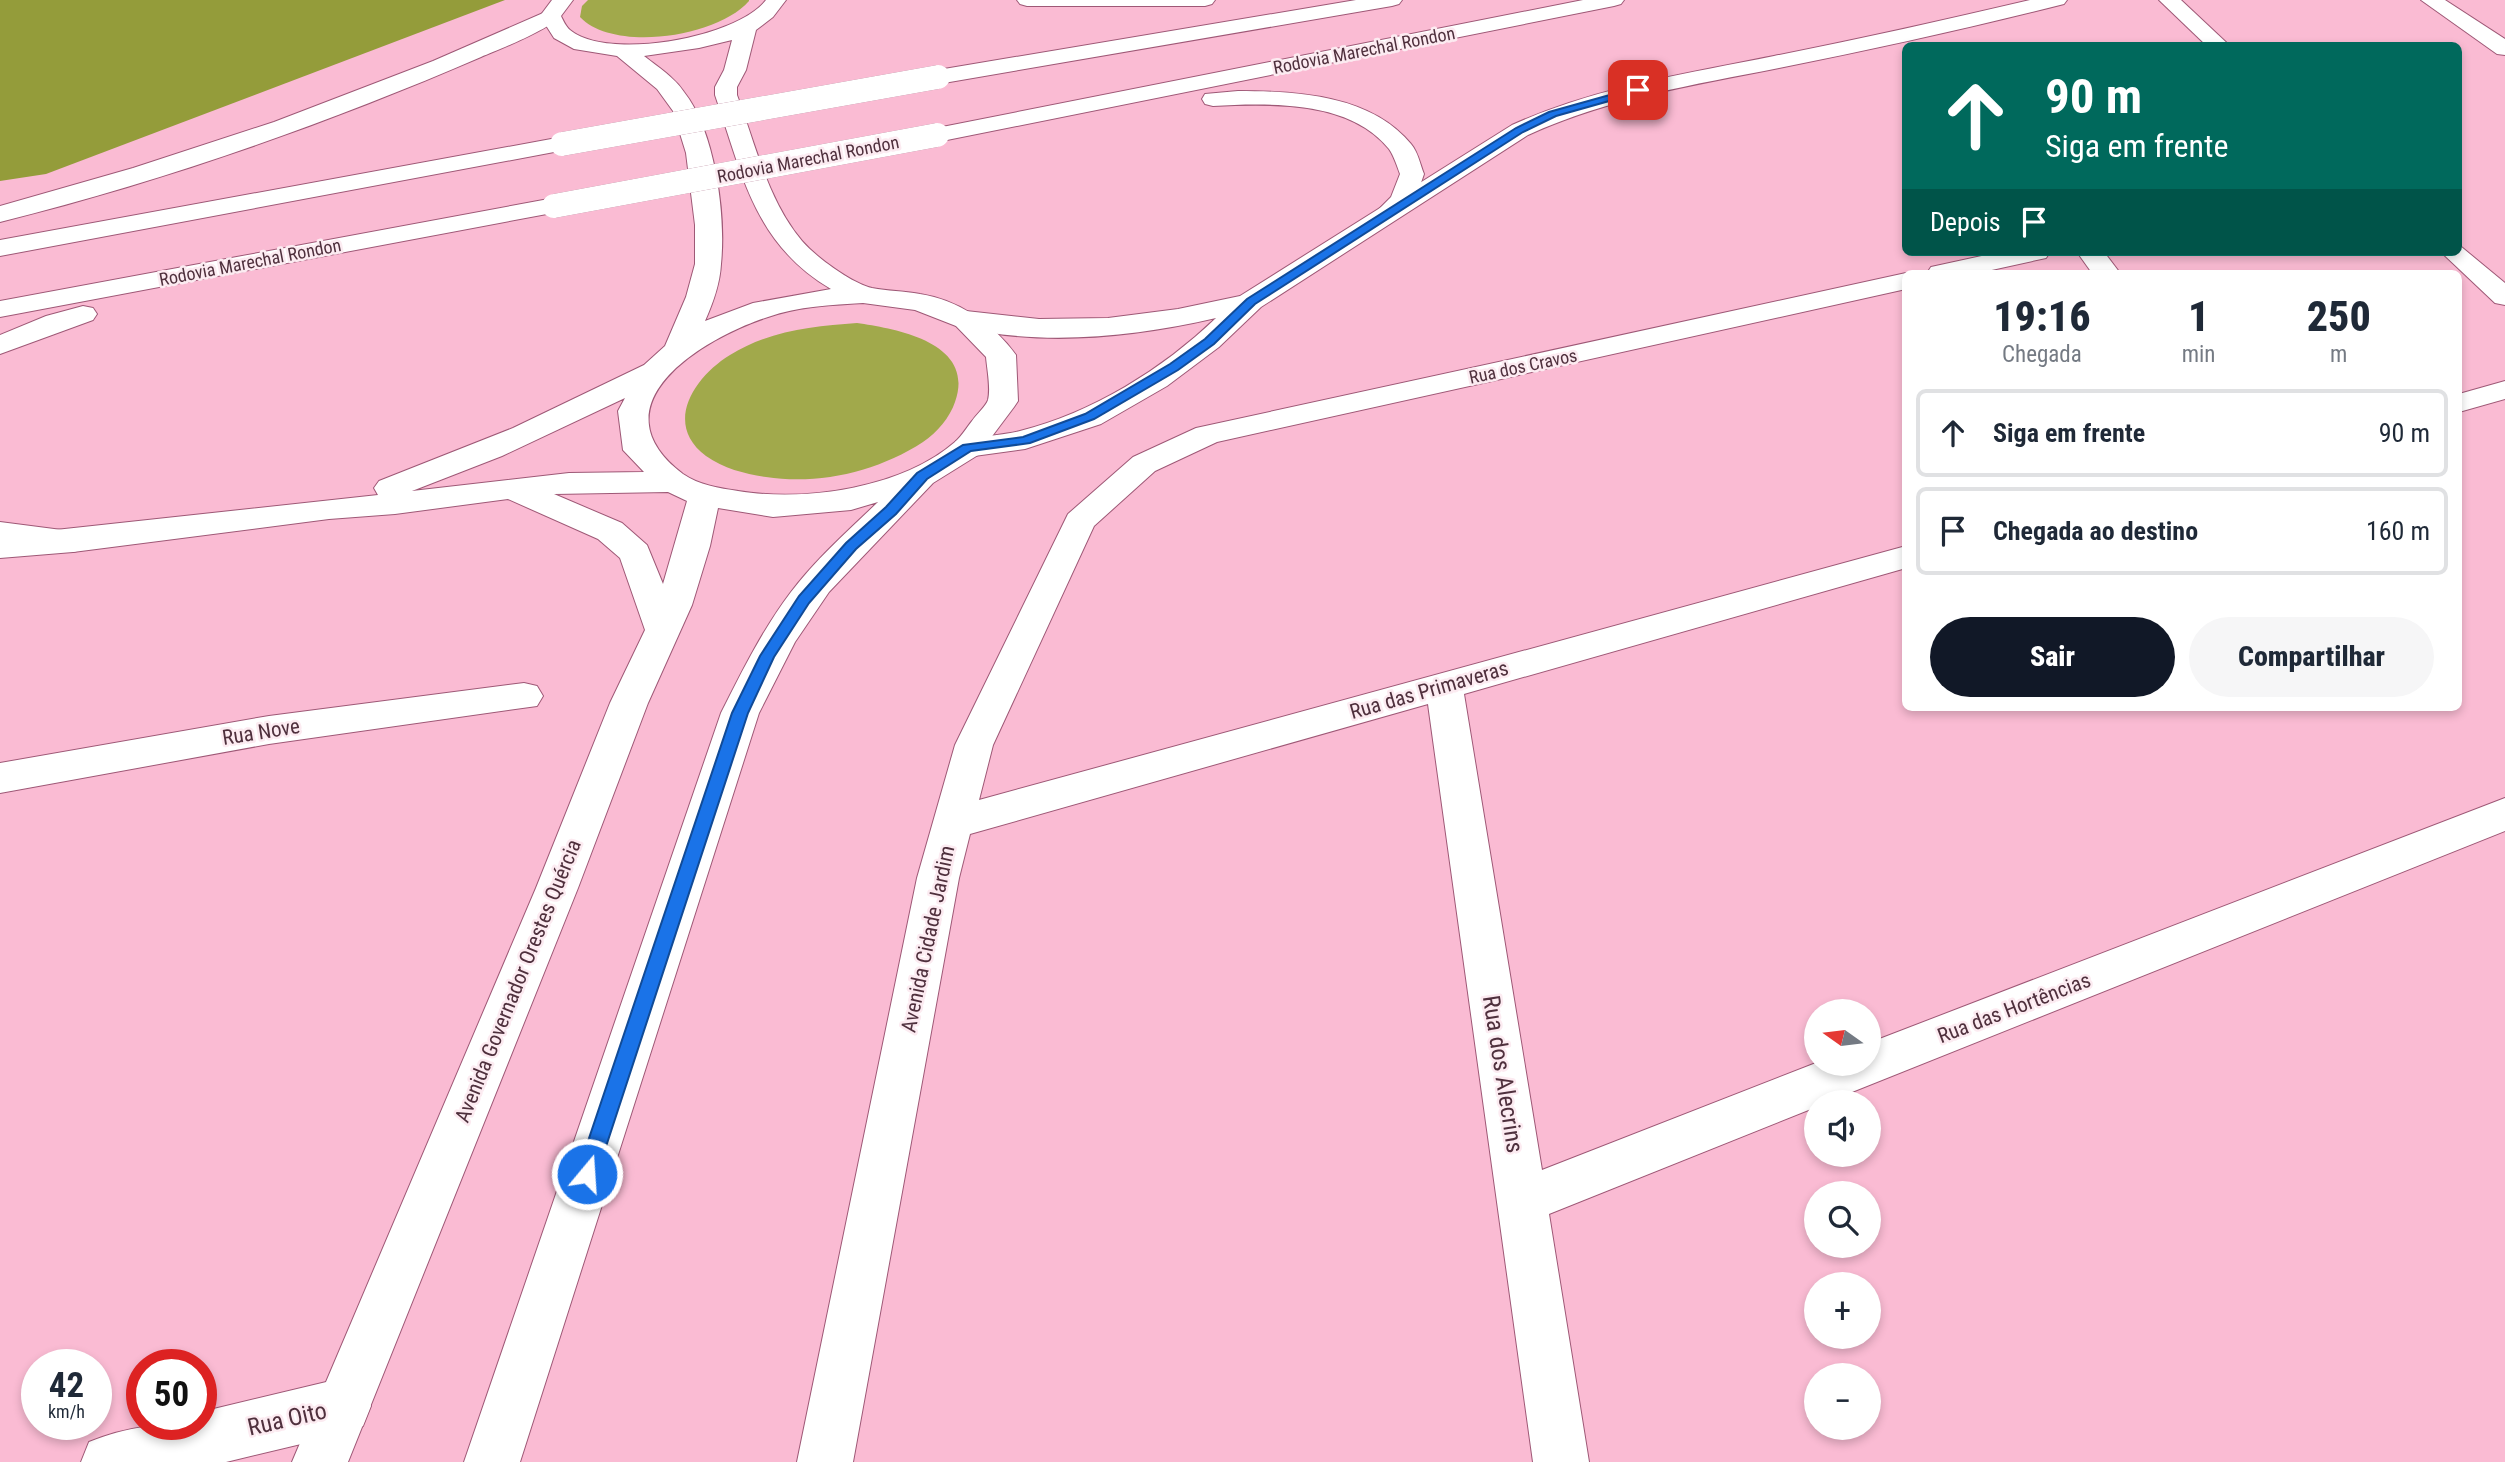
<!DOCTYPE html>
<html lang="pt">
<meta charset="utf-8">
<style>
:root{--surface:#fff;--page:#f6f6f7;--text:#1f2937;--muted:#747a83;--line:#e0e1e3;--accent:#111827}
body{margin:0;font-family:"Roboto Condensed",sans-serif;background:var(--page);color:var(--text);height:100vh;display:flex;flex-direction:column;font-size:26px;white-space:nowrap}
*{box-sizing:border-box;margin:0}
p{font-size:23px;color:var(--muted)}
.icon{flex:none;width:38px;height:38px;fill:none;stroke:currentColor;stroke-width:2;stroke-linecap:round;stroke-linejoin:round}
.map{position:relative;flex:1;overflow:hidden}
.details{position:absolute;left:1902px;top:270px;width:560px;height:441px;display:flex;flex-direction:column;background:var(--surface);border-radius:10px;box-shadow:0 4px 10px #0003}
.details>*{flex:none}
.hud{position:absolute;left:1902px;top:42px;width:560px;height:214px;border-radius:10px;box-shadow:0 4px 10px #0003;background:#00695c;color:#fff;overflow:hidden}
.needle{width:46px;rotate:284deg}
.controls{position:absolute;left:1804px;top:999px;display:grid;gap:14px}
.controls a{display:grid;place-items:center;width:77px;height:77px;border-radius:50%;background:var(--surface);box-shadow:0 4px 10px #0003;font-size:35px}
.speed{position:absolute;left:21px;top:1349px;display:flex;gap:14px;font-size:35px;font-weight:700;text-align:center}
.speed>*{display:grid;place-content:center;width:91px;height:91px;border-radius:50%;background:var(--surface);box-shadow:0 4px 10px #0003;line-height:1}
.speed small{font-size:18px;font-weight:400}
.speed .limit{border:10px solid #d22;background:#fff;color:#111}
.pin{position:absolute;display:grid;place-items:center;width:60px;height:60px;color:#fff;margin:-30px;border-radius:14px;box-shadow:0 4px 10px #0006}
.me{position:absolute;width:77px;margin:-38px;rotate:18deg;stroke-linejoin:round;filter:drop-shadow(0 0 5px #0008)}
.turn{display:flex;align-items:center;gap:24px;height:147px;padding:0 28px;font-size:32px}
.turn .icon{width:91px;height:91px;stroke-width:2.5}
.turn b{display:block;font-size:49px;line-height:60px}
.then{display:flex;align-items:center;height:66px;padding:0 28px;background:#0003;gap:14px;font-size:26px}
.eta{display:flex;justify-content:space-evenly;align-items:center;height:119px;text-align:center}
.eta b{font-size:42px;font-weight:800;line-height:49px}
.primary-button{display:flex;gap:14px;margin-top:auto;padding:14px 28px}
.primary-button a{flex:1;height:80px;border-radius:42px;background:var(--accent);color:#fff;font-size:28px;font-weight:800;line-height:80px;text-align:center}
.primary-button a+a{background:var(--page);color:var(--text)}
ul{padding:0;list-style:none}
li{display:flex;align-items:center;gap:21px;height:88px;margin:0 14px 10px;padding:0 14px;border:4px solid var(--line);border-radius:10px}
li div{flex:1}
li b{display:block;font-size:26px}
li em{font-style:normal}
.map>svg:first-child{display:block}
.green{fill:#a1a94b}
.forest{fill:#949c3a}
.lines{fill:none;stroke-linecap:round;stroke-linejoin:round}
.minor-casing{stroke:#9e5876;stroke-width:2}
.major-casing{stroke:#9e5876;stroke-width:2}
.highway-casing{stroke:#9e5876;stroke-width:2}
.minor{fill:#fff;fill-rule:evenodd}
.major{fill:#fff;fill-rule:evenodd}
.highway{fill:#fff;fill-rule:evenodd}
.highway-bridge-casing{stroke:#9e5876;stroke-width:24;stroke-linecap:butt}
.highway-bridge{stroke:#fff;stroke-width:24}
.route{fill:#1a73e8;stroke:#114b97;stroke-width:2}
.labels{text-anchor:middle;dominant-baseline:central;stroke-width:5;stroke-linejoin:round;paint-order:stroke}
.far-street-label{font-size:18px;fill:#4f303d;stroke:#fcebf1}
.street-label{font-size:21px;fill:#4f303d;stroke:#fcebf1}
.near-street-label{font-size:24px;fill:#4f303d;stroke:#fcebf1}
</style>
<div class="map">
<svg width="2505" height="1462" viewBox="0 0 2505 1462">
<rect width="100%" height="100%" fill="#fabbd3"/>
<g class="green">
<path d="M588 0H749V1C718 37 614 53 580 17L582 6Z"/>
<path d="M857 323C898 329 976 343 955 402 950 417 937 433 923 442 877 472 819 485 766 477 746 474 724 469 706 456 663 424 694 377 730 355 768 331 813 326 857 323Z"/>
</g>
<polygon class="forest" points="0,0 505,0 46,174 0,181"/>
<g class="lines">
<defs>
<g id="minor">
<path d="M2030 0H2067L2064 4C1970 28 1874 49 1779 68 1693 85 1609 98 1528 135L1261 307 1219 347 1167 386 1101 424 1025 449 967 457 956 455 951 448 956 441C977 436 999 436 1020 431 1092 413 1163 369 1216 318 1134 337 1039 347 956 326L952 320 956 314 966 311 1039 319 1108 318 1178 309 1240 296 1512 125C1596 87 1685 74 1774 56 1860 39 1945 20 2030 0Z"/>
<polygon points="2159,0 2181,0 2230,46 2207,46"/>
<polygon points="2421,0 2445,0 2505,39 2505,55 2497,54"/>
<polygon points="2459,245 2505,283 2505,305 2495,303 2441,252 2459,252"/>
<polygon points="2000,252 2050,252 2046,258 1978,273 1927,273 1931,267"/>
<polygon points="2077,252 2104,252 2120,273 2092,273"/>
<polygon points="1906,273 1906,289 1217,442 1155,471 1094,526 993,745 979,800 1906,546 1906,568 1464,694 1542,1170 1816,1063 1869,1064 1869,1043 2505,798 2505,831 1827,1102 1816,1102 1816,1107 1549,1214 1589,1462 1533,1462 1428,704 970,834 959,878 853,1462 797,1462 917,878 955,745 1068,514 1133,457 1196,428"/>
<polygon points="2505,381 2505,399 2459,412 2459,394"/>
<polygon points="524,683 537,686 543,696 537,706 269,744 0,793 0,763 269,716"/>
<path d="M343 1378 363 1386 371 1406 363 1426 343 1434 226 1462H81L89 1442C128 1426 159 1424 201 1424V1412Z"/>
</g>
<path id="major" d="M552 0H573L561 16C563 20 566 27 570 30 607 61 737 38 766 0H786L773 17 756 30 746 70 737 87V95C755 143 768 201 802 241 816 257 851 283 872 288 887 291 904 291 920 294 958 300 993 323 1016 355L1018 401 1014 407 978 455 933 483 829 592 795 642 759 713 520 1462H464L721 713C742 671 763 629 791 592 817 558 848 531 878 502L851 510 773 517 718 508 710 546 692 605 648 703 578 888 348 1462H292L536 888 610 703 645 630 620 558 598 539 508 499 395 514 329 519 73 552 0 558V536L378 495 374 488 379 481 513 428 644 365 665 346 686 297 695 264V225L686 153 673 111 657 89 617 56 574 49 554 38 540 16ZM732 40 724 70 715 87V95C742 173 754 244 831 289L753 303 705 321C713 303 720 284 721 264 726 215 715 131 684 92 674 77 658 67 644 56L699 48ZM863 303 915 310 956 326 986 357C987 369 991 388 988 400 986 406 976 415 972 421 967 427 962 436 955 442 902 488 806 502 738 491 719 488 699 485 683 474 592 405 703 338 768 317 799 306 831 305 863 303ZM625 398 618 411 623 450 644 472 569 473 412 491 502 456ZM668 492 687 501 663 584 647 545 622 523 554 494Z"/>
<g id="highway">
<polygon points="1017,0 1215,0 1212,4 1205,6 1027,6 1020,4"/>
<polygon points="1356,0 1402,0 1399,4 1392,6 938,84 930,82 927,77 930,72 938,70"/>
<polygon points="1583,0 1624,0 1621,4 1614,6 937,142 929,140 925,135 929,130 937,128"/>
<path d="M550 10 557 12 560 16C551 29 498 50 481 57 326 124 164 181 0 222V206L133 168 274 122 433 61Z"/>
<path d="M1238 91C1297 91 1371 95 1411 144 1418 152 1420 164 1424 174 1417 195 1408 224 1380 217L1376 212 1391 197 1400 174C1397 166 1394 156 1389 149 1350 100 1269 103 1213 106L1205 104 1202 99 1205 94Z"/>
<polygon points="562,137 570,139 574,144 570,149 0,256 0,240"/>
<polygon points="554,198 563,201 567,206 563,211 0,317 0,301"/>
<polygon points="83,306 93,308 97,314 93,320 0,354 0,335 46,316"/>
<polygon points="0,522 85,533 90,541 85,549 73,552 0,544"/>
</g>
</defs>
<use href="#minor" class="minor-casing"/>
<use href="#major" class="major-casing"/>
<use href="#highway" class="highway-casing"/>
<use href="#minor" class="minor"/>
<use href="#major" class="major"/>
<use href="#highway" class="highway"/>
<defs>
<g id="highway-bridge">
<polyline points="562,144 938,77"/>
<polyline points="554,206 937,135"/>
</g>
</defs>
<use href="#highway-bridge" class="highway-bridge-casing"/>
<use href="#highway-bridge" class="highway-bridge"/>
</g>
<polygon class="route" points="1638,87 1643,90 1641,92 1556,116 1523,132 1255,304 1214,344 1178,370 1094,419 1030,443 971,451 927,479 896,514 856,549 809,603 774,657 748,713 597,1174 594,1181 587,1184 580,1181 577,1174 732,713 760,656 799,596 846,543 886,507 917,473 963,445 1023,437 1085,414 1170,364 1205,339 1247,299 1516,128 1549,112"/>
<g class="labels">
<g class="far-street-label">
<text transform="translate(1364 50) rotate(-11)">Rodovia Marechal Rondon</text>
<text transform="translate(808 159) rotate(-11)">Rodovia Marechal Rondon</text>
<text transform="translate(250 262) rotate(-11)">Rodovia Marechal Rondon</text>
<text transform="translate(1523 366) rotate(-12)">Rua dos Cravos</text>
</g>
<g class="street-label">
<text transform="translate(1429 690) rotate(-16)">Rua das Primaveras</text>
<text transform="translate(261 732) rotate(-9)">Rua Nove</text>
<text transform="translate(928 939) rotate(-78)">Avenida Cidade Jardim</text>
<text transform="translate(518 981) rotate(-68)">Avenida Governador Orestes Quércia</text>
<text transform="translate(2014 1008) rotate(-21)">Rua das Hortências</text>
</g>
<g class="near-street-label">
<text transform="translate(1503 1074) rotate(81)">Rua dos Alecrins</text>
<text transform="translate(287 1419) rotate(-13)">Rua Oito</text>
</g>
</g>
</svg>
<div class="controls">
<a><svg class="needle" viewBox="-14 -14 28 28"><path d="M0-13l5 13h-10z" fill="#e53935"/><path d="M0 13l5-13h-10z" fill="#747a83"/></svg></a>
<a><svg class="icon" aria-label="sound" viewBox="0 0 24 24"><path d="M4 9h4l5-4v14l-5-4H4zM17 9q2 3 0 6"/></svg></a>
<a><svg class="icon" aria-label="search" viewBox="0 0 24 24"><circle cx="10" cy="10" r="6"/><path d="M15 15l6 6"/></svg></a>
<a>+</a>
<a>−</a>
</div>
<div class="speed"><div>42<small>km/h</small></div><div class="limit">50</div></div>
<div class="pin" style="left:1638px;top:90px;background:#d93025"><svg class="icon" aria-label="arrive" viewBox="0 0 24 24"><path d="M6 21V4h12l-3 4 3 4H6"/></svg></div>
<svg class="me" style="left:587px;top:1174px" viewBox="-20 -20 40 40"><circle r="17" fill="#1a73e8" stroke="#fff" stroke-width="3"/><path d="M0-11L8 9 0 5-8 9z" fill="#fff"/></svg>
<div class="hud">
<div class="turn"><svg class="icon" aria-label="ahead" viewBox="0 0 24 24"><path d="M12 20V5M6 11l6-6 6 6"/></svg><div><b>90 m</b>Siga em frente</div></div>
<div class="then">Depois<svg class="icon" aria-label="arrive" viewBox="0 0 24 24"><path d="M6 21V4h12l-3 4 3 4H6"/></svg></div>
</div>
<section class="details">
<div class="eta">
<div><b>19:16</b><p>Chegada</p></div>
<div><b>1</b><p>min</p></div>
<div><b>250</b><p>m</p></div>
</div>
<ul>
<li><svg class="icon" aria-label="ahead" viewBox="0 0 24 24"><path d="M12 20V5M6 11l6-6 6 6"/></svg><div><b>Siga em frente</b></div><em>90 m</em></li>
<li><svg class="icon" aria-label="arrive" viewBox="0 0 24 24"><path d="M6 21V4h12l-3 4 3 4H6"/></svg><div><b>Chegada ao destino</b></div><em>160 m</em></li>
</ul>
<div class="primary-button"><a>Sair</a><a>Compartilhar</a></div>
</section>
</div>
